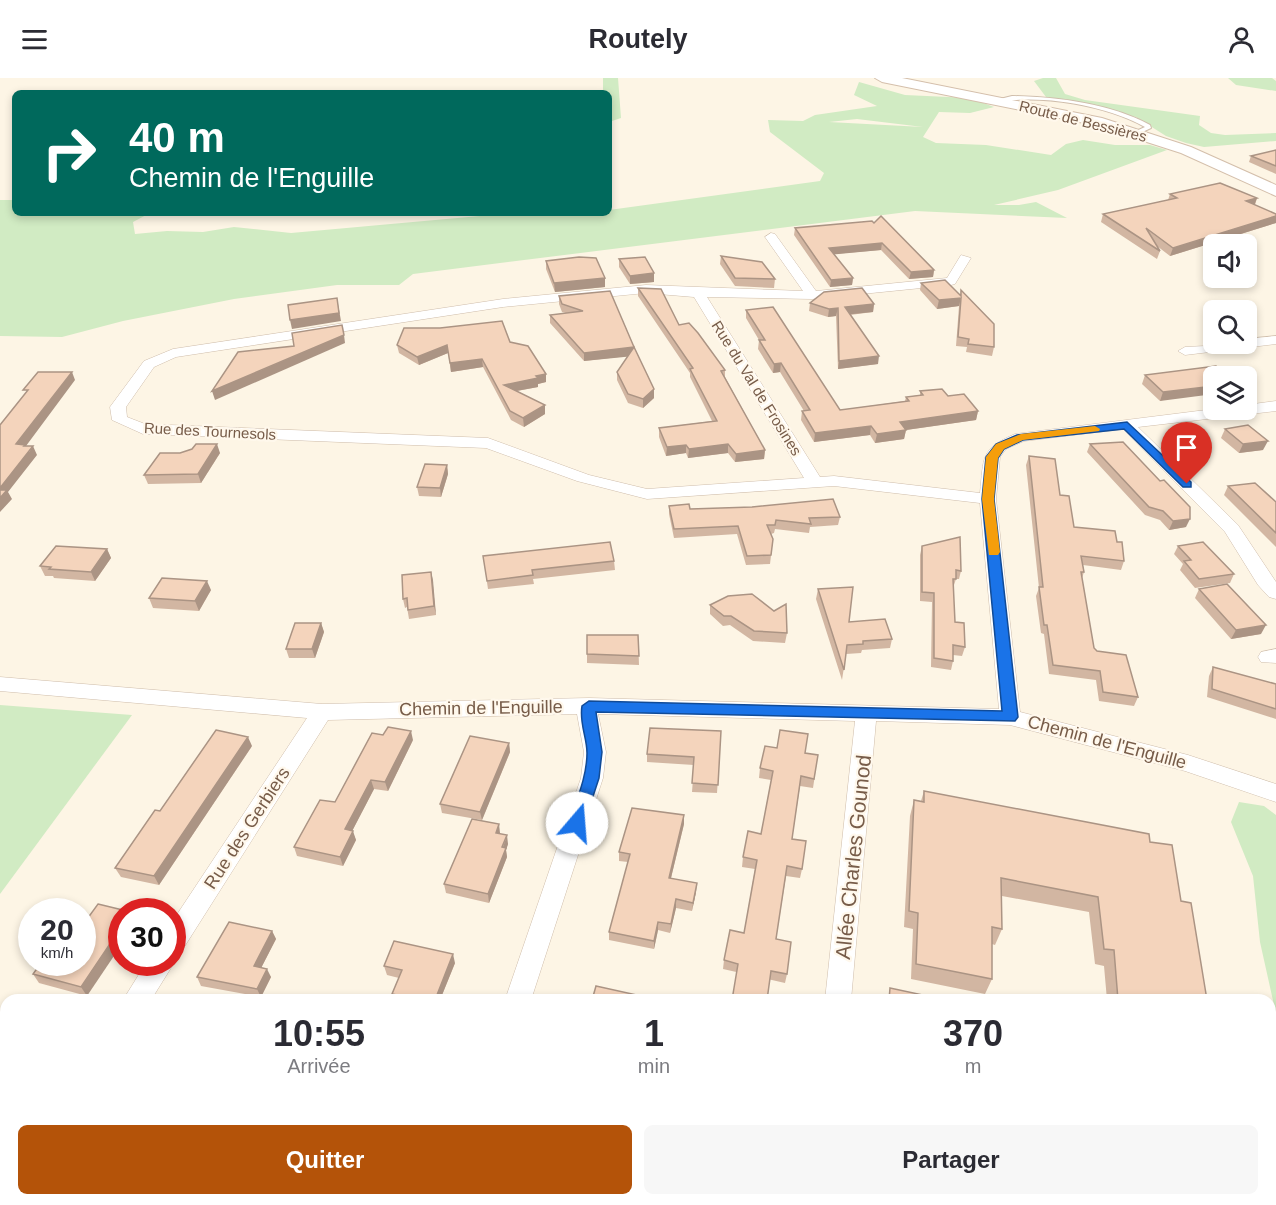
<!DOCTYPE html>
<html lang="fr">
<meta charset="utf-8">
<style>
:root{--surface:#fff;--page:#f7f7f7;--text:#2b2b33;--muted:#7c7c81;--accent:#b45309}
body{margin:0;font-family:Helvetica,sans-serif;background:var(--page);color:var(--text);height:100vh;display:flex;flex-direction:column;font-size:22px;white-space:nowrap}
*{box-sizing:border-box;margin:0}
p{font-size:20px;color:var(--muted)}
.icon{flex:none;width:33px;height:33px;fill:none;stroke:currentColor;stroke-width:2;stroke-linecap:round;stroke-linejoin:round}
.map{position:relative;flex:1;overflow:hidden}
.side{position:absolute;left:0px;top:916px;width:1276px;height:212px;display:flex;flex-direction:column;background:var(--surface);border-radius:18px 18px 0 0;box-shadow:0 3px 9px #0003}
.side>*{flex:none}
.banner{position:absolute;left:12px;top:12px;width:600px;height:126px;border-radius:9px;box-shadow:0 3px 9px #0003;background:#00695c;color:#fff;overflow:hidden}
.fabs{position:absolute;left:1203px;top:156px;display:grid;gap:12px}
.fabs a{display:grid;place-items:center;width:54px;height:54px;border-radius:9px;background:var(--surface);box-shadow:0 3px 9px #0003;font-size:30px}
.speed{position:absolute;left:18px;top:820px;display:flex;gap:12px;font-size:30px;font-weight:700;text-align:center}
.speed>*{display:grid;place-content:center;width:78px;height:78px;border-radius:50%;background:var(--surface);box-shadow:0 3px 9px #0003;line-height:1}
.speed small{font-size:15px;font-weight:400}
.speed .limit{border:9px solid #d22;background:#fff;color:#111}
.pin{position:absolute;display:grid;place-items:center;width:51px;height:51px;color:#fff;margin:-62px -26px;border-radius:50% 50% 50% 0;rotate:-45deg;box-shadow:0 0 6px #0007}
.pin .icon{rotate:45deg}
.me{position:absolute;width:66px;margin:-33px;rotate:18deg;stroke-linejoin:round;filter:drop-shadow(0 0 4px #0008)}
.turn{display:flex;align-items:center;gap:21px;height:126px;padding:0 18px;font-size:27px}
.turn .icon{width:78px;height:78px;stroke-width:2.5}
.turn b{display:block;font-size:42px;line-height:51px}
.eta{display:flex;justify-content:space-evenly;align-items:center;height:102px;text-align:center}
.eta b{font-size:36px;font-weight:700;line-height:42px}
.cta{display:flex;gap:12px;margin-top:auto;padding:12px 18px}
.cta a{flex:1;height:69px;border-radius:9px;background:var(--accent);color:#fff;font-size:24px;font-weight:700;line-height:69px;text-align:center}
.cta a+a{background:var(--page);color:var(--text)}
header{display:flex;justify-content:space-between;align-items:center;height:78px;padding:0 18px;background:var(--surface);font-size:27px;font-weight:700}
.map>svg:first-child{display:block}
.green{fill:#d1ebc3;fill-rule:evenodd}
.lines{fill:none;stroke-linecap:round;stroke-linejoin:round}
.service-casing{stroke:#cfbdab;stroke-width:2}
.minor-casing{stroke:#cfbdab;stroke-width:1}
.secondary-casing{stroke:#d4bfab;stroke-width:2}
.service{fill:#fff;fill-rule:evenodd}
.minor{fill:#fff;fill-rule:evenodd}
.secondary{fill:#fff;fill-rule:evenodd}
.wall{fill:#d2b6a2}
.shaded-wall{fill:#ab9484}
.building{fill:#f4d4bc;stroke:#ab9484;stroke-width:1.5}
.route{fill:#1a73e8;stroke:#114b97;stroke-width:1.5}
.slow{fill:#f59e0b}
.labels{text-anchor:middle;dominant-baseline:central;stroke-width:4.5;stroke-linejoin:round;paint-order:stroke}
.far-street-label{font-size:15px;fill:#775c49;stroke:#fff8ec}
.street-label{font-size:18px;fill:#775c49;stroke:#fff8ec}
.near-street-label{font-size:21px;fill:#775c49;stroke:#fff8ec}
</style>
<header><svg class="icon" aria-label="menu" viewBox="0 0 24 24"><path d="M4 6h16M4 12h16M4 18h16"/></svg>Routely<svg class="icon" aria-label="person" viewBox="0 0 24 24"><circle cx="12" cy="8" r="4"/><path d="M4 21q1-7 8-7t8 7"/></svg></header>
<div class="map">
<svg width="1276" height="1127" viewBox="0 0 1276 1127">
<rect width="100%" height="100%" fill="#fdf5e5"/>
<g class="green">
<polygon points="603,0 618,0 621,40 609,44 609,15 603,15"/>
<polygon points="1043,0 1056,0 1065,16 1085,22 1200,38 1199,47 1211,55 1225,57 1276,55 1276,63 1204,69 1186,65 1166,58 1136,39 1046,19 1034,3"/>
<polygon points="1228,0 1272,0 1276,3 1276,13 1236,7"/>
<path d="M859 4 905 17 970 20 994 29 970 35 939 34 923 59 936 65 986 67 1051 77 1066 66 1083 62 1115 67H1150L1167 72 1058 112 994 127H1019L1036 124 1067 140 915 133 413 196 399 207H337L234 221 123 243 62 259 0 258V122H15V135H150L133 144 135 156 167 153 203 154 234 149 291 155 513 135H609V132L820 103 824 95 770 54 768 42 803 43 815 37 877 28 854 17ZM857 41 923 49 829 44Z"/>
<polygon points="0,627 132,637 0,816"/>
<polygon points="1239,724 1264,728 1276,737 1276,936 1260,864 1253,798 1231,744"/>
</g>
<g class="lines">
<defs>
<path id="service" d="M1012 18C1057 19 1109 25 1150 47L1151 50 1136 57 1134 54 1145 49C1107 28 1042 16 999 24L996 22Z"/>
<g id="minor">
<path d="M771 155 775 156 816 213 947 200 961 177 971 180 955 206 951 207 812 221 707 219 820 399 834 398 980 415C984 379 980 371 1015 356L1214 331 1246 332V327L1276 323V333L1138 349 1238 447 1276 504V521L1269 519 1258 507 1225 454 1123 351 1024 363 1006 371 1000 379 996 421 1020 634 1188 677 1276 706V724L1185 693 1010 647 876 643 851 922H825L855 643 598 636 606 674 603 700 531 922H505L581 700 584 674 577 636 328 642 181 874 172 877V844L307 640 0 613V599L322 626 589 620 999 631 980 425 834 408 647 421 577 403 486 370 143 356 112 342 110 329 144 283 173 271 503 221 646 207 803 213 765 159ZM646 215 694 219 804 400 647 411 589 397 488 360 145 346 127 339 126 329 154 289 176 279 503 229Z"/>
<polygon points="1276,258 1276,266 1185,277 1178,273 1185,269 1246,266 1246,261"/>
<polygon points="1276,571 1276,585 1261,584 1258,579 1261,574"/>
<polygon points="172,882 174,885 151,922 123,922 146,885 172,885"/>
<polygon points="6,1108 6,1122 23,1122 21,1127 0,1127 0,1110"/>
<polygon points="226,1122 273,1122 275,1127 228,1127"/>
<polygon points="436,1122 466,1122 465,1127 435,1127"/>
<rect x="802" y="1122" width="30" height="5"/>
</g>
<polygon id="secondary" points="875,0 902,0 1102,40 1191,69 1276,107 1276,118 1181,75 1094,47 882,4"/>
</defs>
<use href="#service" class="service-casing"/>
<use href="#minor" class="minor-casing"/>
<use href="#secondary" class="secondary-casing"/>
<use href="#service" class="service"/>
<use href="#minor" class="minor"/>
<use href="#secondary" class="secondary"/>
</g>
<g class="wall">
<polygon points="1276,72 1276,96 1249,84 1251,78"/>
<polygon points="1170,116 1257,120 1255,127 1276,145 1170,178 1157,168 1160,173 1157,181 1101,144 1103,136 1168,122"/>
<polygon points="874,145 934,192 933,199 909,201 881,172 834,176 853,200 852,207 830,209 794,157 795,150"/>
<polygon points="721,178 775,201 774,210 735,208 720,186"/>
<polygon points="619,181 654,195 654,204 630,206 619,189"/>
<polygon points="546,183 605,209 555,214 546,191"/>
<polygon points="921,205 960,218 961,212 994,269 992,278 966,274 967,269 956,268 959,228 937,231 920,212"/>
<polygon points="638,210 679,247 725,292 725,299 765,372 764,381 735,384 728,375 688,380 686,375 666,378 659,359 659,350 712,343 690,299 690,295 638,218"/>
<polygon points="610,213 634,269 654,311 654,320 643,330 628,325 617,302 617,294 628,278 584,283 550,245 550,237 566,235 562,234 559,226 559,218"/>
<polygon points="810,225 874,226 873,234 850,237 878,286 838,291 836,238 828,239 809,233"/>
<polygon points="746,232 840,332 905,323 906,319 920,317 920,313 948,318 978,333 976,342 906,352 904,361 875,365 870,357 814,364 801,342 802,333 804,333 780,294 773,295 758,271 759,262 746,240"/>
<polygon points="510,264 546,296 546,304 538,306 538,309 517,313 545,327 545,336 524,349 511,342 483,289 451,294 448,275 419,287 399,275 397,267"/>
<polygon points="1145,297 1229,298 1160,323 1142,306"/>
<polygon points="1225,351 1263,372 1239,375 1221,360"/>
<polygon points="1090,366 1160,403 1186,449 1169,452 1160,442 1145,437 1087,374"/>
<polygon points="180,375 220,375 201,405 148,406 144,397"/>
<polygon points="1029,378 1060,417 1074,449 1117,464 1124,483 1121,492 1083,487 1084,494 1082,500 1094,570 1138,619 1134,628 1099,623 1096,602 1049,596 1044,556 1041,555 1036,518 1039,510 1026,387"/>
<polygon points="447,387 448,396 441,419 419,418 417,409"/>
<polygon points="1228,408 1276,424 1276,469 1224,417"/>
<polygon points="669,428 690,431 840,439 838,447 810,449 809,455 775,451 774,455 771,456 773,461 770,486 746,487 737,456 674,460 669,436"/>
<polygon points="922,468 961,493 959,501 956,501 953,510 955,544 965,569 962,578 953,577 953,583 951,592 931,589 932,524 920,523 920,477"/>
<polygon points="1178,468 1234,496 1230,505 1195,510 1180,492 1183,486 1174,476"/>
<polygon points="107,471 111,480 95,503 54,500 53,498 45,498 40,488"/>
<polygon points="483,478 614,483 615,492 533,501 534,506 488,511"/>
<polygon points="431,494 436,537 409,541 407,529 405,530 403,521"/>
<polygon points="818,511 849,544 892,561 890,570 862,572 861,575 846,576 842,602 816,521"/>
<polygon points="1199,511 1261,556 1231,561 1195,520"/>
<polygon points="211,512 199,533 153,530 149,520"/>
<polygon points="710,527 787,555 785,565 753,563 730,547 723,548 710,536"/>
<polygon points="321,545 324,554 315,580 289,580 286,571"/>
<polygon points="638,557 639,587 587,585 587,576"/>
<polygon points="1213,589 1276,606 1276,641 1207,619 1209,598"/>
<polygon points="721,653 717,715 692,714 694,687 647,684 647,676"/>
<polygon points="413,662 388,713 374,711 352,753 356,762 343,788 297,778 294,769 335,724"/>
<polygon points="509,665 510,674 482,742 442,735 440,726"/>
<polygon points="252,668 159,807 121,799 115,790 160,733"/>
<polygon points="805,675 818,677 813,710 800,708 792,761 802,791 800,800 786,798 776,861 787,896 785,905 723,891 724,882 744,855 755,791 742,789 743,779 761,756 771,702 759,700 760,690"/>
<polygon points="924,713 1150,764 1181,823 1207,922 1107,922 1104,888 1095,886 1089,834 1002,818 1002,851 995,867 992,866 992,901 985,916 911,901 913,851 904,849 910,738 914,722 921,723"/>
<polygon points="684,746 671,800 696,814 692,833 676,830 670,855 658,852 654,871 609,862 609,854 628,784 619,783 619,774"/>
<polygon points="500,756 508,766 506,772 507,779 489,825 446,815 444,806"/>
<polygon points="122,834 87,918 39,905 33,896"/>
<polygon points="272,853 276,861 261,890 271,899 261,919 201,908 197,899"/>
<polygon points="455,885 440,922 394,922 392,916 399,900 387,897 384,888"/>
<polygon points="6,952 6,1002 0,1000 0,961"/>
<rect x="887" y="1122" width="115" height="5"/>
<polygon points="1101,1122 1210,1122 1211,1127 1101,1127"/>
</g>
<g class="shaded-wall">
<polygon points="1257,120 1254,128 1246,123"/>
<polygon points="1276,138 1276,145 1170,178 1173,170"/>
<polygon points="882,165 881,172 828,177 829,170"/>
<polygon points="934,192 933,199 909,201 911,194"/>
<polygon points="654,195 654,204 630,206 630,198"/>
<polygon points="605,200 605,209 555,214 554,205"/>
<polygon points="853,200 852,207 830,209 831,202"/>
<polygon points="337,220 341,243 292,251 290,242"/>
<polygon points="961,220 959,228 937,231 939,222"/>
<polygon points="874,226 873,234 843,237 845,229"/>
<polygon points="838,230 836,238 828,239 829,231"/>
<polygon points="344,257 345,265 215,322 212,313"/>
<polygon points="447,267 448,275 419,287 417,279"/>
<polygon points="634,269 634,278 584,283 584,275"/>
<polygon points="879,278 878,286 838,291 839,283"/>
<polygon points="482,281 483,289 451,294 450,285"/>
<polygon points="781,285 780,294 773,295 774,286"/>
<polygon points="72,294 75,302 26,368 29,374 33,368 37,377 8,414 12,421 0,434 0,410 16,366"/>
<polygon points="546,296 546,304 538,306 538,309 505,315 504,307"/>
<polygon points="1214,308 1214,316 1160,323 1163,314"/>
<polygon points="654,311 654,320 643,330 643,321"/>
<polygon points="545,327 545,336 524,349 523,340"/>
<polygon points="978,333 976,342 906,352 904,361 875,365 877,356 900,344"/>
<polygon points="871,348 870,357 814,364 815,355"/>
<polygon points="1268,363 1263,372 1239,375 1243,366"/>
<polygon points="217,366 220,375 201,405 198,396"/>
<polygon points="728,366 728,375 688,380 689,371"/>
<polygon points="686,367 686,375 666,378 667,369"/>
<polygon points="765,372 764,381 735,384 736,376"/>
<polygon points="447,387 448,396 441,419 440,410"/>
<polygon points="1190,441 1186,449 1169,452 1173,443"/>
<polygon points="107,471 111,480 95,503 91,494"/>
<polygon points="431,494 433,502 436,537 434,528"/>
<polygon points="207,503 211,512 199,533 195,523"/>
<polygon points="321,545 324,554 315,580 312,571"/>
<polygon points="1266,547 1261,556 1231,561 1236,552"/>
<polygon points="411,653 413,662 388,713 385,704"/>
<polygon points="248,659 252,668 159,807 154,798"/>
<polygon points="509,665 510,674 482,742 480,734"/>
<polygon points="371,702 374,711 348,761 345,751"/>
<polygon points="684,737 684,746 669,808 669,800"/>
<polygon points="499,746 500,755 496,755"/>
<polygon points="353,753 356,762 343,788 340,779"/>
<polygon points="507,757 508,766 506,772 507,779 489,825 488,816"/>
<polygon points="697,805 696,814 692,833 693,825"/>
<polygon points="676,821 676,830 670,855 671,846"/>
<polygon points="658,844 658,852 654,871 654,863"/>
<polygon points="122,848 122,866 87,918 81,909"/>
<polygon points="272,853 276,861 258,896 254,888"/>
<polygon points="453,876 455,885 440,922 435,922"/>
<polygon points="267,891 271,899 261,919 257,911"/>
</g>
<g class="building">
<polygon points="1276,72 1276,88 1251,78"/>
<polygon points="1220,105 1257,120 1246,123 1276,136 1276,138 1173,170 1146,150 1160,173 1103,136 1177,120 1170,116"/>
<polygon points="881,138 934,192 911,194 882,165 829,170 853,200 831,202 795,150 872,143 874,145"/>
<polygon points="721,178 762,184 775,201 735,200"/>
<polygon points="579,179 596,180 605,200 554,205 546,183"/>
<polygon points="645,179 654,195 630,198 619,181"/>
<polygon points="945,202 961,218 961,212 994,246 994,269 968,266 969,261 958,259 961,220 939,222 921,205"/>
<polygon points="638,210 661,211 679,247 689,245 698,255 725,292 721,293 765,372 736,376 728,366 689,371 686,367 667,369 659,350 717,343 690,291 693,290"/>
<polygon points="862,210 874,226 845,229 879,278 839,283 838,230 829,231 810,225 824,214"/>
<polygon points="610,213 634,269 584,275 550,237 583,233 562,226 559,218"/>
<polygon points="337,220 339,235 290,242 288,227"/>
<polygon points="773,229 840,332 909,323 906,319 923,317 920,313 942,311 948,318 964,316 978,333 900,344 906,352 877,356 871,348 815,355 802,333 810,332 781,285 774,286 759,262 765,262 746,232"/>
<polygon points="502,243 510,264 528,268 546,296 536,298 538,300 504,307 545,327 523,340 510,333 482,281 450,285 447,267 417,279 397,267 404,250 440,250"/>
<polygon points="342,247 344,257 212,313 238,274 294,268 292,255"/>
<polygon points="634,269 654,311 643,321 628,316 617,294"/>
<polygon points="1216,288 1229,298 1214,298 1214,308 1163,314 1145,297"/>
<polygon points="38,294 72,294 16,366 25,367 24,368 33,368 0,410 0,347 28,312 23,312"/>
<polygon points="1248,347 1268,363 1243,366 1225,351"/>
<polygon points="1123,364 1160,403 1164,402 1190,429 1190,441 1173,443 1163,433 1149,429 1090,366"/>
<polygon points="196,366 217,366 198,396 144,397 160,375 180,375 192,371"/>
<polygon points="1029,378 1055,381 1060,417 1069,418 1074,449 1115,453 1117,464 1122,464 1124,483 1081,478 1084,494 1081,494 1094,570 1097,573 1126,577 1138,619 1103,614 1100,593 1053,587 1047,547 1044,547 1039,509 1043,509"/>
<polygon points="425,386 447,387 440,410 417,409"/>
<polygon points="1255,405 1276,424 1276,455 1228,408"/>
<polygon points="0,412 7,412 0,420"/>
<polygon points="833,421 840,439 809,440 811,446 776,442 775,447 767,447 773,461 771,477 747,478 738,448 674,451 669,428 689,426 690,431 752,429"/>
<polygon points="960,459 961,493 956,492 956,501 953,501 955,544 964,545 965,569 953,567 953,583 934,580 934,515 922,514 922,468"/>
<polygon points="610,464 614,483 532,492 533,497 487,503 483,478"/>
<polygon points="1203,464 1234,496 1199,501 1184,483 1191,482 1178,468"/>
<polygon points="56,468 107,471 91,494 49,491 51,489 40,488"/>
<polygon points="431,494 434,528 408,532 407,520 403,521 402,497"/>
<polygon points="162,500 207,503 195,523 149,520"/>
<polygon points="1227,506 1266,547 1236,552 1199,511"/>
<polygon points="853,509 849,544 885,541 892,561 863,563 863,566 847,567 844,592 818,511"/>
<polygon points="752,516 774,533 786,526 787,555 754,553 731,538 724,538 710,527 728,518"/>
<polygon points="295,545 321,545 312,571 286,571"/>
<polygon points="587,557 638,557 639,578 587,576"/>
<polygon points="1213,589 1276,606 1276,631 1212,611"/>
<polygon points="388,649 411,653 385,704 371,702 345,751 353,753 340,779 294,769 320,722 335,724 372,655 383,657"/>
<polygon points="650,650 721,653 718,707 692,705 694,679 647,676"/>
<polygon points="216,652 248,659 154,798 115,790 155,732 160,733"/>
<polygon points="780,652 808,656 805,675 818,677 814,701 801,698 792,761 806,763 802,791 787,788 776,861 791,864 787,896 771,893 767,922 732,922 738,886 724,882 730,852 744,855 757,782 743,779 748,753 761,756 773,693 760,690 765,668 777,670"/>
<polygon points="470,658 509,665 480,734 440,726"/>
<polygon points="924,713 1149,756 1150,764 1172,767 1181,823 1191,825 1207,922 1118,922 1114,872 1104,871 1098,819 1001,800 1002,851 992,849 992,901 916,886 918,835 909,833 914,722 924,724"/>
<polygon points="632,730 684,737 669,800 697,805 693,825 676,821 671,846 658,844 654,863 609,854 630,776 619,774"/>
<polygon points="472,741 499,746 496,755 507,757 502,769 506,770 488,816 444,806"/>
<polygon points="98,826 131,834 122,834 122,848 81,909 33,896 41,885 82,885 82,848"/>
<polygon points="229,844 272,853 254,888 267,891 257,911 197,899"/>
<polygon points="394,863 453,876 435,922 421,922 392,916 402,892 384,888"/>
<polygon points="596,908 655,921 655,922 592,922"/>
<polygon points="890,910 923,917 922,922 889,922"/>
<polygon points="6,952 6,996 0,994 0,961"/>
<polygon points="678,1122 748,1122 754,1124 754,1127 677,1127"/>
<rect x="891" y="1122" width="111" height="5"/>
<polygon points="1110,1122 1210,1122 1211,1127 1111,1127"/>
</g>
<path class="route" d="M1127 344 1191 404V409H1183L1124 351 1023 362 1004 371 998 380 994 421 1018 639 1015 643 596 634 602 674 599 700 583 749H571L569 745C576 723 587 699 587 675 587 659 579 645 582 628L589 623 1002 633 982 421 986 379 996 366 1017 357Z"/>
<polygon class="slow" points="1095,348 1100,351 1099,353 1023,362 1004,371 998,380 994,421 1000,474 998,477 989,477 982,421 986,379 996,366 1021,356"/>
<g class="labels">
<g class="far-street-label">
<text transform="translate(1083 43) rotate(14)">Route de Bessières</text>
<text transform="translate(757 310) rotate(58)">Rue du Val de Frosines</text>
<text transform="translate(210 353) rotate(3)">Rue des Tournesols</text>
</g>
<g class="street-label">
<text transform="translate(481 630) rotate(-1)">Chemin de l'Enguille</text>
<text transform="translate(1107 664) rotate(15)">Chemin de l'Enguille</text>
<text transform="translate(247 750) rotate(-57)">Rue des Gerbiers</text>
</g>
<g class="near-street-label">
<text transform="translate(853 779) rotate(-84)">Allée Charles Gounod</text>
</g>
</g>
</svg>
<div class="fabs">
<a><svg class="icon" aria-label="sound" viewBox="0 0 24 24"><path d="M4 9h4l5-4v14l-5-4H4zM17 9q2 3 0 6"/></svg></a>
<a><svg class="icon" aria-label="search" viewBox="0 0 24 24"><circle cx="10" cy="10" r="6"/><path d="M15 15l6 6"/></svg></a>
<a><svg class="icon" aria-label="layers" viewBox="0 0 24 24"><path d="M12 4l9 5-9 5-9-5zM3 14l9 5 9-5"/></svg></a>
</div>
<div class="speed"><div>20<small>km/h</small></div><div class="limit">30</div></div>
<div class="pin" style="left:1187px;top:406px;background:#d93025"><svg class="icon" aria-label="arrive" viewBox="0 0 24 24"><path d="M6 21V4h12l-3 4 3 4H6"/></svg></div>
<svg class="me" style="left:577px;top:745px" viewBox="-20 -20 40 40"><circle r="19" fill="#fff"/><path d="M0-13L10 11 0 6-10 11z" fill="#1a73e8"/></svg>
<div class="banner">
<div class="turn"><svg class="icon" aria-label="right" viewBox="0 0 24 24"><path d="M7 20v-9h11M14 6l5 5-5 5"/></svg><div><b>40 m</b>Chemin de l'Enguille</div></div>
</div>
<section class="side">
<div class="eta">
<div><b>10:55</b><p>Arrivée</p></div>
<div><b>1</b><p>min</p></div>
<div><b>370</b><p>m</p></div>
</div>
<div class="cta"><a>Quitter</a><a>Partager</a></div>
</section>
</div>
